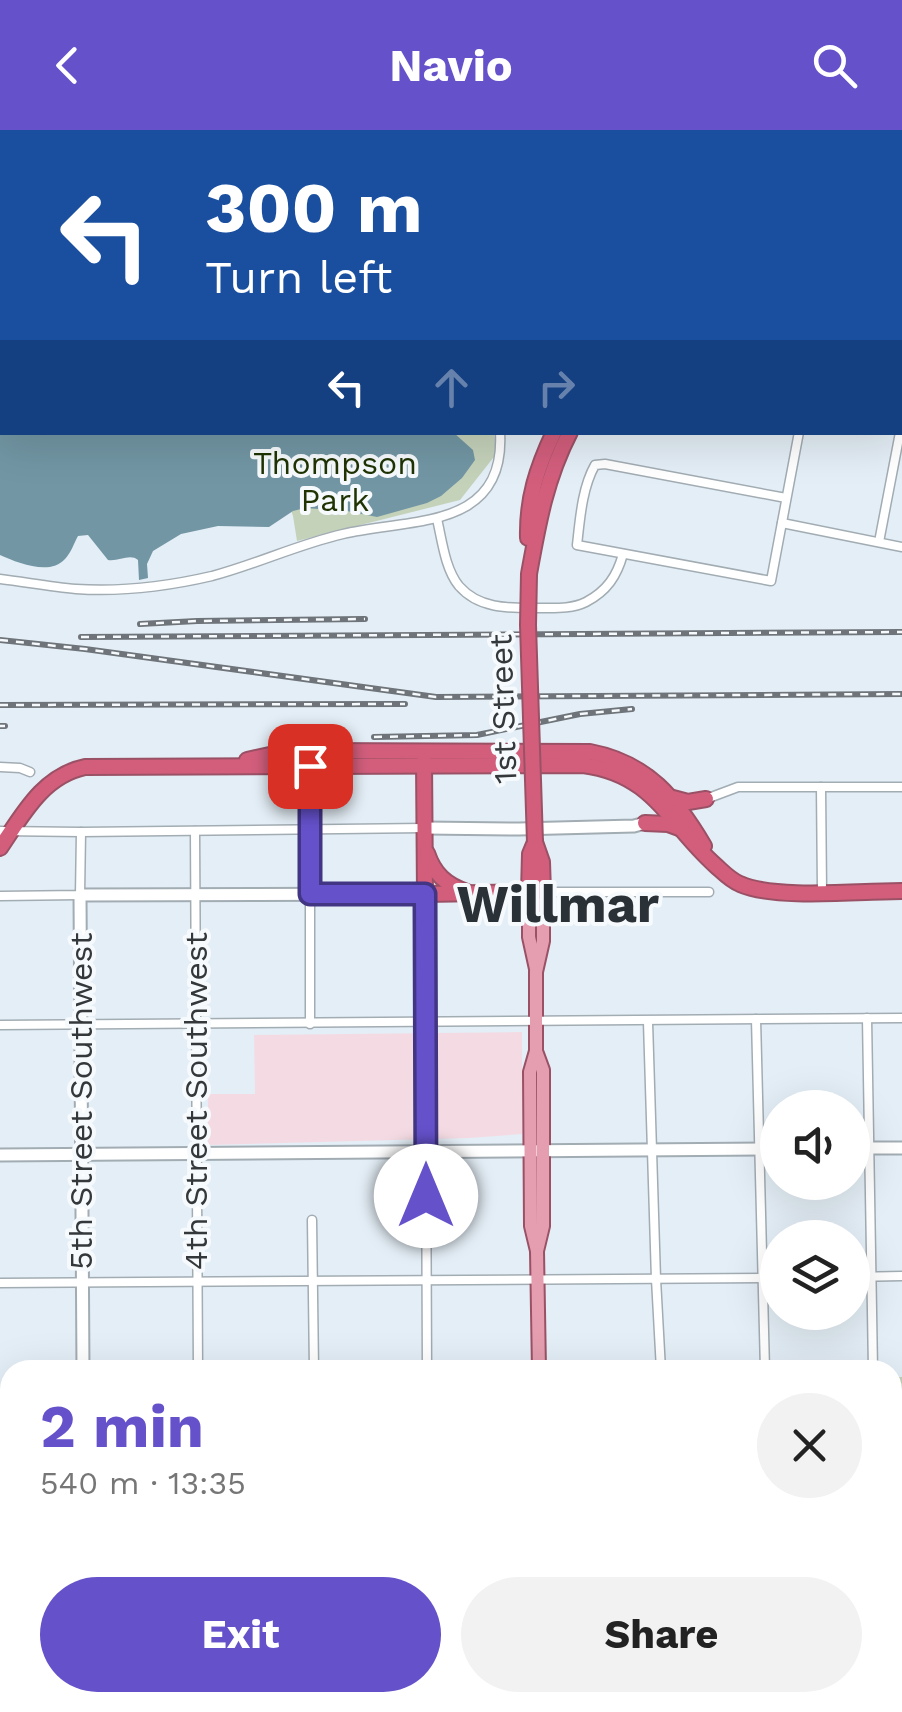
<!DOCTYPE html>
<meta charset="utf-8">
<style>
:root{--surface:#fff;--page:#f2f2f2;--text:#222;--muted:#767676;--accent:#6551ca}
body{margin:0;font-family:"Work Sans",sans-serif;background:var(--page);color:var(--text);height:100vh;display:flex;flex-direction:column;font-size:38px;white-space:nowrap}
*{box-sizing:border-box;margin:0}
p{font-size:32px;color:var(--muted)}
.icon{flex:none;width:55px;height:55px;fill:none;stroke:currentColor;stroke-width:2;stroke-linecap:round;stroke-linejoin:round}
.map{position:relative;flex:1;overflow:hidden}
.panel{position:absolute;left:0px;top:1230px;width:902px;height:352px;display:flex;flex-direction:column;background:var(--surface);border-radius:30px 30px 0 0;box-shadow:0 10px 40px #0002}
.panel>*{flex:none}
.guide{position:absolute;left:0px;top:0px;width:902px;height:305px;box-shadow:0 10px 40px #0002;background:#1a4fa0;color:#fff;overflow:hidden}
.controls{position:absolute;left:760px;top:960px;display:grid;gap:20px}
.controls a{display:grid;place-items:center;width:110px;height:110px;border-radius:50%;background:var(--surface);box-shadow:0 10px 40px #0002;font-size:50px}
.pin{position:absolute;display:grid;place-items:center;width:85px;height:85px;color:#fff;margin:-42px;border-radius:20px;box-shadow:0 5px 15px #0006}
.me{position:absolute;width:110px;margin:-55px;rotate:0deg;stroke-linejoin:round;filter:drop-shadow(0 0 8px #0008)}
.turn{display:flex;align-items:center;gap:35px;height:210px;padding:0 40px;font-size:45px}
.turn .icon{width:130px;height:130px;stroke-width:2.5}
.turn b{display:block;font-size:70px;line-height:85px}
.lanes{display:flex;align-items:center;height:95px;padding:0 40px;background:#0003;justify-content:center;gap:50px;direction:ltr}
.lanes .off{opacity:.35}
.round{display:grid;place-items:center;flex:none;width:105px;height:105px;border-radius:52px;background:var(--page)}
.headline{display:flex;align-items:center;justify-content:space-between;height:170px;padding:0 40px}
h1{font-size:60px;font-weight:700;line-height:75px;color:var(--accent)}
.action{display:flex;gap:20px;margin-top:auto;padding:20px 40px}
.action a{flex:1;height:115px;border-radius:60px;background:var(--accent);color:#fff;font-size:40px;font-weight:700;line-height:115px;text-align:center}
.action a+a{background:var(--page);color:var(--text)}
header{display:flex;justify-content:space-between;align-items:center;height:130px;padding:0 40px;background:var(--accent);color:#fff;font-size:45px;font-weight:700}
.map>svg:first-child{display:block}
.medical{fill:#f4dbe3}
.green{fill:#c5d2ba}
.water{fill:#7296a4}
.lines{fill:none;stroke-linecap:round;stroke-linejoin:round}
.street-casing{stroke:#a2acb3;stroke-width:11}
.secondary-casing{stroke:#a2acb3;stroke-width:15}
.primary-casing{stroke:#9b5165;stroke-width:16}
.highway-casing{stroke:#9b5165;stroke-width:18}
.street{stroke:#fff;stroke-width:8}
.secondary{stroke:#fff;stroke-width:11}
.primary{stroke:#e49eb0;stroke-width:12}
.highway{stroke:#d25e7c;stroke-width:14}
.rail-casing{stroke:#6e7479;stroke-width:6}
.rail{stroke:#f6fafd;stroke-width:2.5;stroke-dasharray:8;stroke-linecap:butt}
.highway-bridge-casing{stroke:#9b5165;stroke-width:18;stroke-linecap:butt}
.highway-bridge{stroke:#d25e7c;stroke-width:14}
.route-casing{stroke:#423583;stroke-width:25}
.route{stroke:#6551ca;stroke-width:18}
.labels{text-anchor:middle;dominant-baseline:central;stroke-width:8;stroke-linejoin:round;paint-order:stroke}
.park-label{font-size:32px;fill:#1f3303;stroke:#f6fafd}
.street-label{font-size:32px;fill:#34383b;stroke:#f6fafd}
.town-label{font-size:52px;font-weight:bold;fill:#2a3137;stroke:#f6fafd}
</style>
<header><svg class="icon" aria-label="back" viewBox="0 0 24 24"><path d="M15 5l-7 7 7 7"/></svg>Navio<svg class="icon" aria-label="search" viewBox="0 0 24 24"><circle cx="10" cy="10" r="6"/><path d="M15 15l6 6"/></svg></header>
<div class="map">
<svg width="902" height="1582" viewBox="0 0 902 1582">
<rect width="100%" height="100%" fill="#e4eef6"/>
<polygon class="medical" points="522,902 522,1004 470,1008 208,1015 208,964 255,964 254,905"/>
<g class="green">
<polygon points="264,303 494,303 497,323 460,370 297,411 293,386"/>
<polygon points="893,1247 902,1247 902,1304 893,1302"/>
</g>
<g class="water">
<polygon points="19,0 902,0 902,139 900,138 900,2 20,2"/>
<polygon points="2,111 2,272 0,273 0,113"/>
<path d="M2 297V302L454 303 473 320 475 330 462 348 441 366 427 373 377 387 347 381 305 378 293 381 269 397 218 396 181 404 153 421 147 434 148 448 139 450 138 430C130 423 118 432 108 430L88 405 78 406C74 413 71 423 65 429 50 446 18 433 0 425V298Z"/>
</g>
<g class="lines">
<defs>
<g id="street">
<polyline points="900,244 902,244"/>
<path d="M786 368 605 334 595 335C582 358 580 389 577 415L771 451 799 302"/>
<path d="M437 389C442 410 445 439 459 456 480 480 511 478 540 478 556 478 572 479 586 472 607 461 617 446 623 424"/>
<polyline points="782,393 902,417"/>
<polyline points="879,412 902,292"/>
<path d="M0 449C25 452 51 457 76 459 120 462 169 456 212 446 257 434 299 414 343 404 410 388 506 401 500 302"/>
<polyline points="310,621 310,894"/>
<polyline points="0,637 20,638 30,642"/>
<polyline points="821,657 822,762"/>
<polyline points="706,669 738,657 902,657"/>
<polyline points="0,701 81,702 425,698"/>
<polyline points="195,701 198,1240"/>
<polyline points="543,762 709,762"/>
<polyline points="425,765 427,1240"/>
<polyline points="0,766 80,765 81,702"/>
<polyline points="867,888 873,1240"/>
<polyline points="756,889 765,1240"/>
<polyline points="648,892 656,1149 661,1240"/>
<polyline points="0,895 902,888"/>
<polyline points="312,1090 314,1240"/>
<polyline points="852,1147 902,1146"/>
<polyline points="0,1153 778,1148"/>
<polyline points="0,1283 10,1283"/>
<polyline points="892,1306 902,1308"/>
<polyline points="892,1430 902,1432"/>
<polyline points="0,1540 10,1540"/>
<polyline points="892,1541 902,1543"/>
<polyline points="200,1572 200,1582"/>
<polyline points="316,1572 316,1582"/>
<polyline points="429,1572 429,1582"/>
<polyline points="599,1582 601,1572"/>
<polyline points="707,1582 709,1572"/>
<polyline points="817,1582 819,1572"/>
</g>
<g id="secondary">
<polyline points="0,282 2,282"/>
<polyline points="425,698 519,699 634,696 645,693"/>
<polyline points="852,1018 902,1018"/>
<polyline points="0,1025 778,1019"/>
<polyline points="83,1240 80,765 425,764"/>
<polyline points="0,1412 10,1412"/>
<polyline points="85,1572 85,1582"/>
</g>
<g id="primary">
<polyline points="529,762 529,807 536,839"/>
<polyline points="536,921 543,940 543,1096 537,1121 539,1240"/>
<polyline points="537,1121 531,1096 530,942 536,921 536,842 543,811 543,762"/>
<polyline points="486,1582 488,1572"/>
</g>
<g id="highway">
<polyline points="900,160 902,160"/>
<polyline points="900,175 902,175"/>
<path d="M528 408C527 369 537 338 554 302"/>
<path d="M529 444C538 394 546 348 570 302"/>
<path d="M247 630 279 623 310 621 590 622C648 633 676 669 704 716"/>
<polyline points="424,630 425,764 543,762 542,732 535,712"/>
<polyline points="673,668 688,672 706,669"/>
<polyline points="645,693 668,694 679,698"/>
<path d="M0 718C23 684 43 646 85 637L583 635C654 644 668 693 715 735 723 742 730 750 740 754 776 770 860 761 902 761"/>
<path d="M427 723C434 744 446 755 467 762"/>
<polyline points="529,762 530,724 535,712"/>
</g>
</defs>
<use href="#street" class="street-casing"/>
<use href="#secondary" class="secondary-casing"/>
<use href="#primary" class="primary-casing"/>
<use href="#highway" class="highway-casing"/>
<use href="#street" class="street"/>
<use href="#secondary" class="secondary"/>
<use href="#primary" class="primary"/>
<use href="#highway" class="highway"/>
<defs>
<g id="rail">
<polyline points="140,494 197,491 365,489"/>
<polyline points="81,507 902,502"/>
<polyline points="0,510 85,519 436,567 902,564"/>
<polyline points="0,575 405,574"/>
<polyline points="0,596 5,596"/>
<polyline points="374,607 477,605 580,584 632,579"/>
</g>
</defs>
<use href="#rail" class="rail-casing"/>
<use href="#rail" class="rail"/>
<defs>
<polyline id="highway-bridge" points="529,444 528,495 535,712"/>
</defs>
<use href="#highway-bridge" class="highway-bridge-casing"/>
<use href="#highway-bridge" class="highway-bridge"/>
</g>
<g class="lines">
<defs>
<polyline id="route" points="310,636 310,764 425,764 426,1066"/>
</defs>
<use href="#route" class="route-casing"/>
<use href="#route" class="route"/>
</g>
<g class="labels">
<g class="park-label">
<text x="335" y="333">Thompson<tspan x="335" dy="37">Park</tspan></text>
</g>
<g class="street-label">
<text transform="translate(503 579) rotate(-92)">1st Street</text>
<text transform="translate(81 971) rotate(-90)">5th Street Southwest</text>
<text transform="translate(196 971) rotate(-90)">4th Street Southwest</text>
</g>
<g class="town-label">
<text x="558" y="774">Willmar</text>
</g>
</g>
</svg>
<div class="controls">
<a><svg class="icon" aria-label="sound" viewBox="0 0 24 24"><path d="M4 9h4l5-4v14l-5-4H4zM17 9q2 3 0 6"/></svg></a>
<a><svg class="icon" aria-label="layers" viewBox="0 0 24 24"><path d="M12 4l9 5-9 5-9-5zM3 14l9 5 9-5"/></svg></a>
</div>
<div class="pin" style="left:310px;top:636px;background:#d93025"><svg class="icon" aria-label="arrive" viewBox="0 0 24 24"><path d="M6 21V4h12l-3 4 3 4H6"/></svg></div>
<svg class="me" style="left:426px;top:1066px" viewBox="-20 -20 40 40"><circle r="19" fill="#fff"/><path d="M0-13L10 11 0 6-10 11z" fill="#6551ca"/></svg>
<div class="guide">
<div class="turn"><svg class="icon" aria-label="left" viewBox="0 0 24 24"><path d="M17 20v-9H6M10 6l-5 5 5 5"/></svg><div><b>300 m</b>Turn left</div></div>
<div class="lanes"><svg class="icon" aria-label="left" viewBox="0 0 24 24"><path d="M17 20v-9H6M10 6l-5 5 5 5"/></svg><svg class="icon off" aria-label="ahead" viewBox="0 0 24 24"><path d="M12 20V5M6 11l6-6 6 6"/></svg><svg class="icon off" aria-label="right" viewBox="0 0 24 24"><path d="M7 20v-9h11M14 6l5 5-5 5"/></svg></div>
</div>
<section class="panel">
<div class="headline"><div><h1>2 min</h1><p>540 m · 13:35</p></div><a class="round"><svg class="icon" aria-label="close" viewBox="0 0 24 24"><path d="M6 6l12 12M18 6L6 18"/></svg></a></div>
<div class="action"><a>Exit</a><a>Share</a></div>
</section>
</div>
